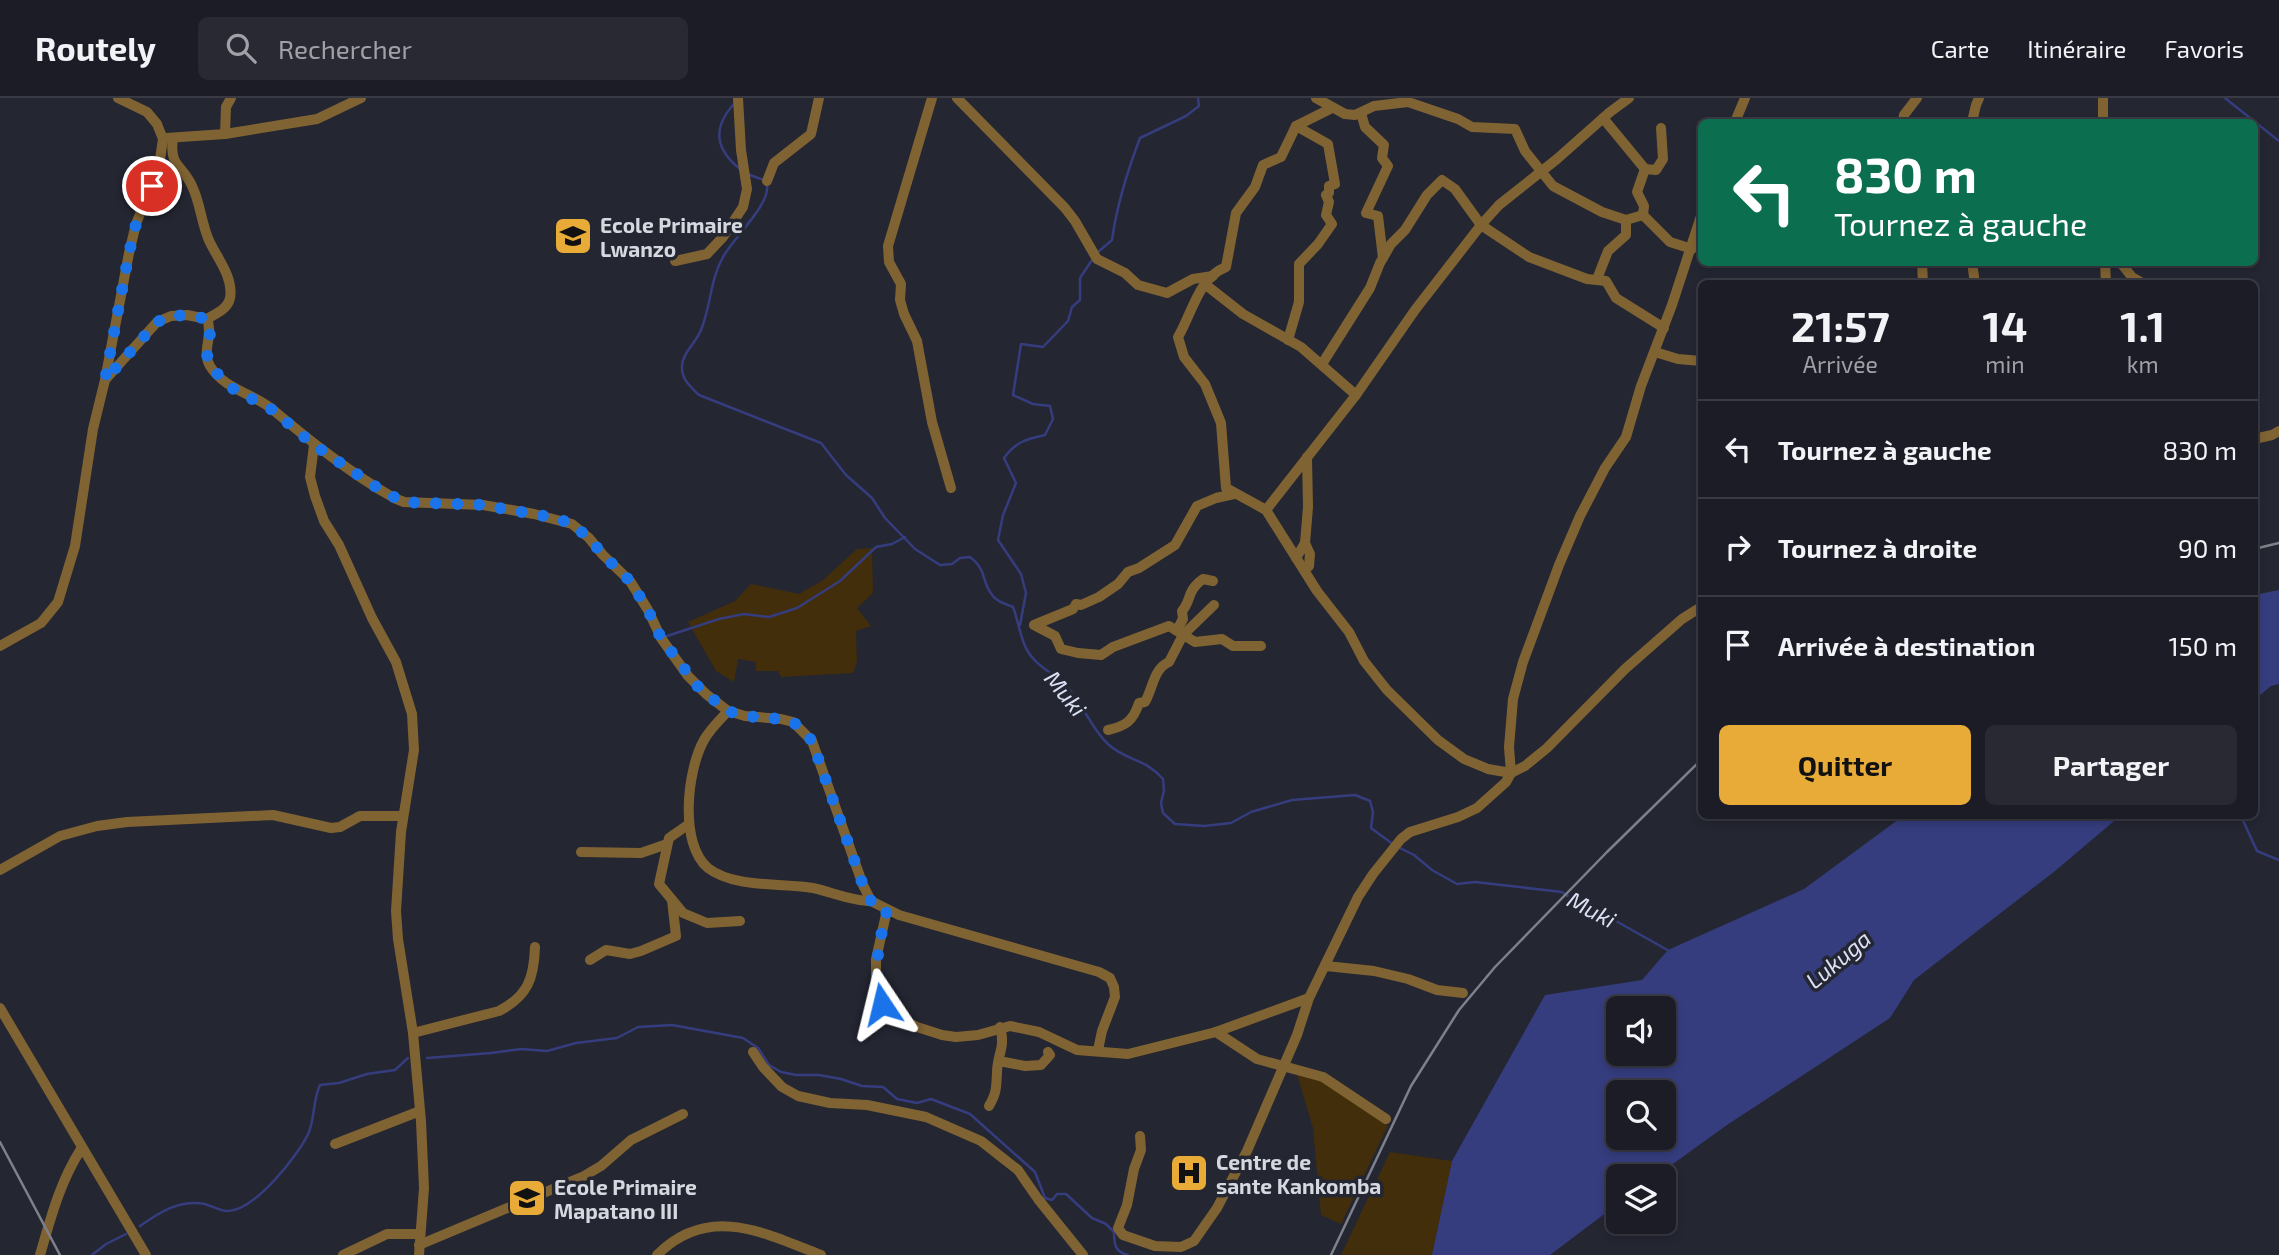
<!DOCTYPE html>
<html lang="fr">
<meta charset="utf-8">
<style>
:root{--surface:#1b1c26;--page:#282932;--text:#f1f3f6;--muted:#a0a1a7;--line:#393a43;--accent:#e9ab38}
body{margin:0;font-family:"Exo 2",sans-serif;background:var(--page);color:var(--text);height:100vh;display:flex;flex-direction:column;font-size:26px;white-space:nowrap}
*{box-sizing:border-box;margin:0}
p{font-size:23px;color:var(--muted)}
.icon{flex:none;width:38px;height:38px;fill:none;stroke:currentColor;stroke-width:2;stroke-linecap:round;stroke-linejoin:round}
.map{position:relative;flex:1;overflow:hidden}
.side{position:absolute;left:1698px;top:182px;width:560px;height:539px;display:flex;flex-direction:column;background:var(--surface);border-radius:10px;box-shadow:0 4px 10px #0003,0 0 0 2px var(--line)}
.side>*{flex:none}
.top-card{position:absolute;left:1698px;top:21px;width:560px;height:147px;border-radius:10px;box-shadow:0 4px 10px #0003,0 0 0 2px var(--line);background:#0b6e4f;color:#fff;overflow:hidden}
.buttons{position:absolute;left:1606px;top:898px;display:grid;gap:14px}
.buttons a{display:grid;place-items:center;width:70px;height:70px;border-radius:10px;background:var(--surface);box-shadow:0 4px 10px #0003,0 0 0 2px var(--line);font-size:35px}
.pin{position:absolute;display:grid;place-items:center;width:60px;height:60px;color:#fff;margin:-30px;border:4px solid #fff;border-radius:50%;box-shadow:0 2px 7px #0007}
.me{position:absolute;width:77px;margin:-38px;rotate:350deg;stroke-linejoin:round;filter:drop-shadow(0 0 5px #0008)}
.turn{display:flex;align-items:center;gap:24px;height:147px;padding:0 21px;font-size:32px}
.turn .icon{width:91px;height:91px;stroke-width:2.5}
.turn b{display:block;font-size:49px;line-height:60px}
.eta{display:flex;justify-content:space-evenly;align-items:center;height:119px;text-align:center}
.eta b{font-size:42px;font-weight:700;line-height:49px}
.action{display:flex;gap:14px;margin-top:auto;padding:14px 21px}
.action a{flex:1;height:80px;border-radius:10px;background:var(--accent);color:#111;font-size:28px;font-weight:700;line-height:80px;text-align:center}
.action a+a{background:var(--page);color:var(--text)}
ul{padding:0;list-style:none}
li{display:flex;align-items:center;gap:21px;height:98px;padding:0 21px;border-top:2px solid var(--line)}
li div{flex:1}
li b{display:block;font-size:26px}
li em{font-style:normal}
header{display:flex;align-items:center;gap:42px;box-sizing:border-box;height:98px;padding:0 35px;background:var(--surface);border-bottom:2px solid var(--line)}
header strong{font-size:33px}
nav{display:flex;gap:38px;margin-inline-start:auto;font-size:24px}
.search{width:490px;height:63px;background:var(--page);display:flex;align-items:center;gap:18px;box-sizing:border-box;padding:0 24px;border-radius:10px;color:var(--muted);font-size:26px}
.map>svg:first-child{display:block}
.green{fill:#422e0a}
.water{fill:#353d7e;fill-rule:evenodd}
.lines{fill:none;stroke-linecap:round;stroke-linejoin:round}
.stream{stroke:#353d7e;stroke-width:2.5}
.street{stroke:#806332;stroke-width:10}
.rail{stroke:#7e808a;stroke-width:2.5}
.route{stroke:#1a73e8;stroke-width:12;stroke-dasharray:0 21.6}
.labels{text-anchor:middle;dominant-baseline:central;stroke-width:7;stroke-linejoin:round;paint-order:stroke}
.poi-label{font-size:21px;font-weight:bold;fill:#d6d8e0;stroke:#242632;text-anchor:start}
.water-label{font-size:23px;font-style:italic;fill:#dce1f5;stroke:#242632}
</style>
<header>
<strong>Routely</strong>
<div class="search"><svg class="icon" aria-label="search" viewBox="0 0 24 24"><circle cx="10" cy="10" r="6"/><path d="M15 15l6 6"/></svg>Rechercher</div>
<nav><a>Carte</a><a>Itinéraire</a><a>Favoris</a></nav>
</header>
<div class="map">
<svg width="2279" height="1157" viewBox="0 0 2279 1157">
<rect width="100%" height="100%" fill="#242632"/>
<g class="green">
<polygon points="872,450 873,495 857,510 871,528 856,533 857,563 853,575 781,579 778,573 756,573 756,564 738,561 734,584 716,573 688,524 735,503 751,486 799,496 823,482 857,451"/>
<polygon points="1297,976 1328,984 1388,1027 1341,1126 1321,1117 1313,1030"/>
<polygon points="1390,1054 1452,1063 1432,1157 1341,1157"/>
</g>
<g class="water">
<polygon points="2279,492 2279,586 2271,588 2254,602 2254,497"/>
<path d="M1903 718H2120L2055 773 1914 882 1890 920 1727 1027 1656 1078H1619V1105L1550 1157H1432L1452 1063 1545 897 1642 882 1668 852 1804 791ZM1619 910H1664V956H1619ZM1619 994H1664V1040H1619Z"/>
</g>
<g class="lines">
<g class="stream">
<polyline points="2225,0 2279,43"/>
<path d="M735 5C713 28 714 50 739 70"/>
<polyline points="750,77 764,82"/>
<path d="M767 87C770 107 734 139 723 159 710 182 711 208 701 232 696 245 681 256 682 270 682 282 691 289 699 297L821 345 846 377 872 400 885 420 915 451 940 467 952 466 960 460 970 459C989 474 980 483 993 498 997 504 1006 506 1013 509 1018 522 1020 538 1026 550 1034 567 1052 574 1065 587 1083 604 1090 630 1109 647 1127 663 1145 660 1163 681L1164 692 1161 705 1163 715 1175 726 1204 728 1231 725 1251 714 1292 702 1355 697 1370 703 1373 714 1371 730 1394 747"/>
<path d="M1098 154 1112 142C1117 106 1127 74 1140 40L1186 18 1199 8 1198 0"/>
<path d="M1020 527 1026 495 1021 476 998 442 1003 417 1016 385 1004 360C1015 344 1027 341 1045 337L1053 321 1050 308 1033 306 1013 297 1021 246 1043 249 1068 223 1072 209 1080 202V180L1092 162"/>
<polyline points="664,539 719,521 744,516 769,519 797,510 840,483 876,449 892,446 905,439"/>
<polyline points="2241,718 2257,753 2279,762"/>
<polyline points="1400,750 1414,757 1432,772 1457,786 1475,784 1562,794 1582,808 1607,818 1671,854"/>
<path d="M427 960 491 955 521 951 547 953 576 945 617 940 638 929 672 927 743 940 758 950 769 967 781 974 796 977H819L841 981 862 988 883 989 897 1001 917 1005 931 1001 970 1016 1035 1074 1045 1100 1052 1102 1057 1096H1066L1092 1120 1106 1126 1114 1134C1114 1146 1115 1154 1128 1157"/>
<path d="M140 1128C160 1114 180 1101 205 1106 212 1108 219 1112 226 1113 253 1115 299 1057 309 1034 315 1018 313 1002 320 987L339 985 367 976 395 972 408 960"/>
<polyline points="92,1157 106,1146 126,1136"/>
</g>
<g class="street">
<polyline points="932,0 888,148 889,164 901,186 900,202 904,216 917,243 932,324 951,390"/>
<polyline points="957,0 1065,110 1075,123 1097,161 1125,175 1138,187 1167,195 1193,181 1213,178"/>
<polyline points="1316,0 1345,16 1355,17 1374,8 1408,4 1458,21 1472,29 1515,31 1525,53 1553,88 1602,114 1626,122 1643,117 1670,144 1692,151"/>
<path d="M1332 10 1296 28 1281 59 1263 67 1255 89 1236 115 1226 169C1198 180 1192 216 1178 239L1184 259 1205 286 1221 325 1226 390 1266 412 1317 493 1349 534 1364 563 1387 592 1438 642 1464 661 1488 671 1511 675 1525 668 1547 650 1625 571 1682 521 1701 509"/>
<polyline points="1361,15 1365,29 1384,47 1382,60 1388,68 1366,115 1378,118 1383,160"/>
<polyline points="1603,20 1645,71 1656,72 1663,61 1661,30"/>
<polyline points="1735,24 1745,0"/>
<polyline points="1903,24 1904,17 1917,0"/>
<polyline points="1972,24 1976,7 1979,0"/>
<polyline points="2103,24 2103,0"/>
<polyline points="225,36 226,9 231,0"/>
<polyline points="166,40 225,36 317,21 361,0"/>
<polyline points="767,83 774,65 811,36 819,0"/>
<polyline points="1643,117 1644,108 1637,94 1645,71"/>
<polyline points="675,163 707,156 723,139 743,109 747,91 741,52 738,0"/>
<polyline points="1922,164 1923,186"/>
<polyline points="1972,164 1975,186"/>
<polyline points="2105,164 2106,186"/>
<polyline points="2120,164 2132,179 2144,186"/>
<polyline points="1597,181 1608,153 1626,137 1626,122"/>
<polyline points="1206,187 1243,216 1301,249 1356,297"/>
<path d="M207 221C214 237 201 253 210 268 224 291 252 295 272 311 310 343 350 375 394 400L404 404 483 407 534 416 572 426 589 440 603 457 630 483 648 512 661 540 688 578 706 596 728 613 745 618 781 621 793 624 812 643 863 787 871 803 899 817 1099 874 1110 880 1114 889 1115 899 1102 933 1098 952"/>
<polyline points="1288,242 1299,204 1299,166 1318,146 1332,126 1326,117 1329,104 1326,97 1329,95 1329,88 1335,86 1328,46 1296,28"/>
<polyline points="1655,254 1678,261 1701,263"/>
<polyline points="1322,266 1370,190 1380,165 1391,146 1405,132 1427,97 1442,82 1455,91 1481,127 1529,159 1587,181 1606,183 1616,200 1664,230"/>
<path d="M105 282 157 224 171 218 187 217 207 221C215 216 228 211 230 200 234 178 215 158 208 140 201 123 200 104 192 88 182 66 169 69 173 40"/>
<polyline points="2254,341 2272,337 2279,333"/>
<polyline points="314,347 310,379 315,398 324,423 339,447 372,520 396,564 412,616 414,652 401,734 396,813 398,841 413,935 421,1023 424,1090 419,1157"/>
<polyline points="1234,396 1216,400 1197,408 1175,447 1139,470 1128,474 1118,486 1099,499 1081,507 1076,506 1073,511 1034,527 1055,538 1061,551 1078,555 1101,557 1113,549 1169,528 1195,544 1222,541 1233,548 1261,548"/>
<polyline points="1266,412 1356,297 1415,212 1481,127 1499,107 1557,61 1610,14 1629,0"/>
<polyline points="1305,445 1308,409 1307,359"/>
<polyline points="1296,460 1305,445 1310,456 1309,468 1304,472"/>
<path d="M1177 532 1183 521 1182 513C1192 502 1186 493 1203 481L1213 483"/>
<polyline points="0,548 41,525 58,504 75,448 93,331 105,282 129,155 136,126 159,68 163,41 157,26 147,14 118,0"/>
<path d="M728 613C720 622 710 631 704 642 687 672 679 746 708 770 733 790 783 785 813 790 832 794 851 803 871 803"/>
<path d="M1108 632C1126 628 1133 623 1139 605L1145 604C1153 591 1153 571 1169 564L1183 537 1214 507"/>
<polyline points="689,726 669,740 659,786 683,815 707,825 740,823"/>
<polyline points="581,754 641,755 667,746"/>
<polyline points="0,772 60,738 97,728 127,724 273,717 331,730 340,729 360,718 403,718"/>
<polyline points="887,812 876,861 876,887 882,906 901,921 917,929 942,937 956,939 978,937 1010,928 1039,934 1077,952 1128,956 1216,934 1309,900"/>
<polyline points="590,862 606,852 630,856 641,853 676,838 672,802"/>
<polyline points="1326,868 1374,873 1408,881 1437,892 1463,895"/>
<polyline points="0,910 146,1157"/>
<polyline points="1216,934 1257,961 1323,979 1386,1021"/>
<path d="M413 935 499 913C528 898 534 880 535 849"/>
<polyline points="753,954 763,969 782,989 798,998 830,1005 867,1007 926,1019 981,1043 1018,1072 1038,1101 1083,1157"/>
<polyline points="999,963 1025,968 1041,967 1050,957 1048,954"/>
<path d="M989 1008C997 994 996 990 997 975 997 956 1006 950 1000 929"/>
<polyline points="1140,1038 1141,1052 1134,1071 1127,1107 1118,1130 1123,1137 1155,1148 1181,1149 1194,1143 1217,1110 1247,1053 1297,937 1309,900 1358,799 1373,776 1401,741 1410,734 1458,719 1477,710 1506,684 1511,675 1509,649 1513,601 1523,564 1559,467 1580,418 1605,370 1626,339 1641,288 1672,207 1701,118"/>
<polyline points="335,1046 420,1013"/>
<polyline points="419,1147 584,1078 601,1068 631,1042 683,1016"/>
<path d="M40 1157C51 1119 60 1084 81 1051"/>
<polyline points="343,1157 387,1136 419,1136"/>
<path d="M657 1157C708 1106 763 1134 821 1157"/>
</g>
<g class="rail">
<polyline points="2254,451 2279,445"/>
<polyline points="0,1044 60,1157"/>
<polyline points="1331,1157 1411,988 1459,912 1495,869 1607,754 1701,662"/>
</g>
</g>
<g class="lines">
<path class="route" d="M152 88 136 126 129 155 105 282 157 224 171 218 187 217 207 221 210 235 207 260 211 269 230 289 271 311 314 347 382 393 404 404 483 407 555 420 572 426 589 440 603 457 630 483 648 512 661 540 699 590 728 613 745 618 781 621 793 624 802 631 812 643 863 787 871 803 887 812C879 845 872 873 882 906"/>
</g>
<defs>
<symbol id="school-square" viewBox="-11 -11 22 22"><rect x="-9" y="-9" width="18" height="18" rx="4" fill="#e9ab38" stroke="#242632"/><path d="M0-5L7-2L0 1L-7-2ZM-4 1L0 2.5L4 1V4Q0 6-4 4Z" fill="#111"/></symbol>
<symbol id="hospital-square" viewBox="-11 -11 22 22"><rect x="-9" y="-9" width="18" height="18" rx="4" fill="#e9ab38" stroke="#242632"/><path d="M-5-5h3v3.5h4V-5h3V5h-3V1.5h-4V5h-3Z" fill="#111"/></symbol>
</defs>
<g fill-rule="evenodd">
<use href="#school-square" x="551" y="116" width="44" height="44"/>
<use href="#hospital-square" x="1167" y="1053" width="44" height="44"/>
<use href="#school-square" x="505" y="1078" width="44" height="44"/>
</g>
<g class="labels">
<g class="poi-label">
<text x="600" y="126">Ecole Primaire<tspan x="600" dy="24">Lwanzo</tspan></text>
<text x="1216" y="1063">Centre de<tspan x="1216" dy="24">sante Kankomba</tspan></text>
<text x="554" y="1088">Ecole Primaire<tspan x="554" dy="24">Mapatano III</tspan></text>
</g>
<g class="water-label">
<text transform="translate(1066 595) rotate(51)">Muki</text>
<text transform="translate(1592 811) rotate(28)">Muki</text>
<text transform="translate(1838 861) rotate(-40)">Lukuga</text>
</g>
</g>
</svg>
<div class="buttons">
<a><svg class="icon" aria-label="sound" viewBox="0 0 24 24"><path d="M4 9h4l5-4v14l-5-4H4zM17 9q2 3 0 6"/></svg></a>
<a><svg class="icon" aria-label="search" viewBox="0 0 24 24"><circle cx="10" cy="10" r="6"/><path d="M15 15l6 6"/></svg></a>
<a><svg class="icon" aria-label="layers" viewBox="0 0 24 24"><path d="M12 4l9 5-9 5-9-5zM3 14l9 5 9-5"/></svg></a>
</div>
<div class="pin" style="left:152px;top:88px;background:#d93025"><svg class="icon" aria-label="arrive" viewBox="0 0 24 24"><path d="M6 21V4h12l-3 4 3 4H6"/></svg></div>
<svg class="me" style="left:882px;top:906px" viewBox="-20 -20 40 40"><path d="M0-17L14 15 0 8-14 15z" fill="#1a73e8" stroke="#fff" stroke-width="4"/></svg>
<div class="top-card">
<div class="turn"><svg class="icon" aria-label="left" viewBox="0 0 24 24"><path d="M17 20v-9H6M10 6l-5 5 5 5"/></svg><div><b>830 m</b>Tournez à gauche</div></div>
</div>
<section class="side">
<div class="eta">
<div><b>21:57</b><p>Arrivée</p></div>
<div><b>14</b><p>min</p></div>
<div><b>1.1</b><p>km</p></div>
</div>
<ul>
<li><svg class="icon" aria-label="left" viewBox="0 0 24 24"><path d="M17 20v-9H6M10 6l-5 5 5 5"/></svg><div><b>Tournez à gauche</b></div><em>830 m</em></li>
<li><svg class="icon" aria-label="right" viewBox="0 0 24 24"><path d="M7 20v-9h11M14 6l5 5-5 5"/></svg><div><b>Tournez à droite</b></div><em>90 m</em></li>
<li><svg class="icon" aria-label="arrive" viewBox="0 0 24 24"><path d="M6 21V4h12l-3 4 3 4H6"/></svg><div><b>Arrivée à destination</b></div><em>150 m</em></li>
</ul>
<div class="action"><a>Quitter</a><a>Partager</a></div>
</section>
</div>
